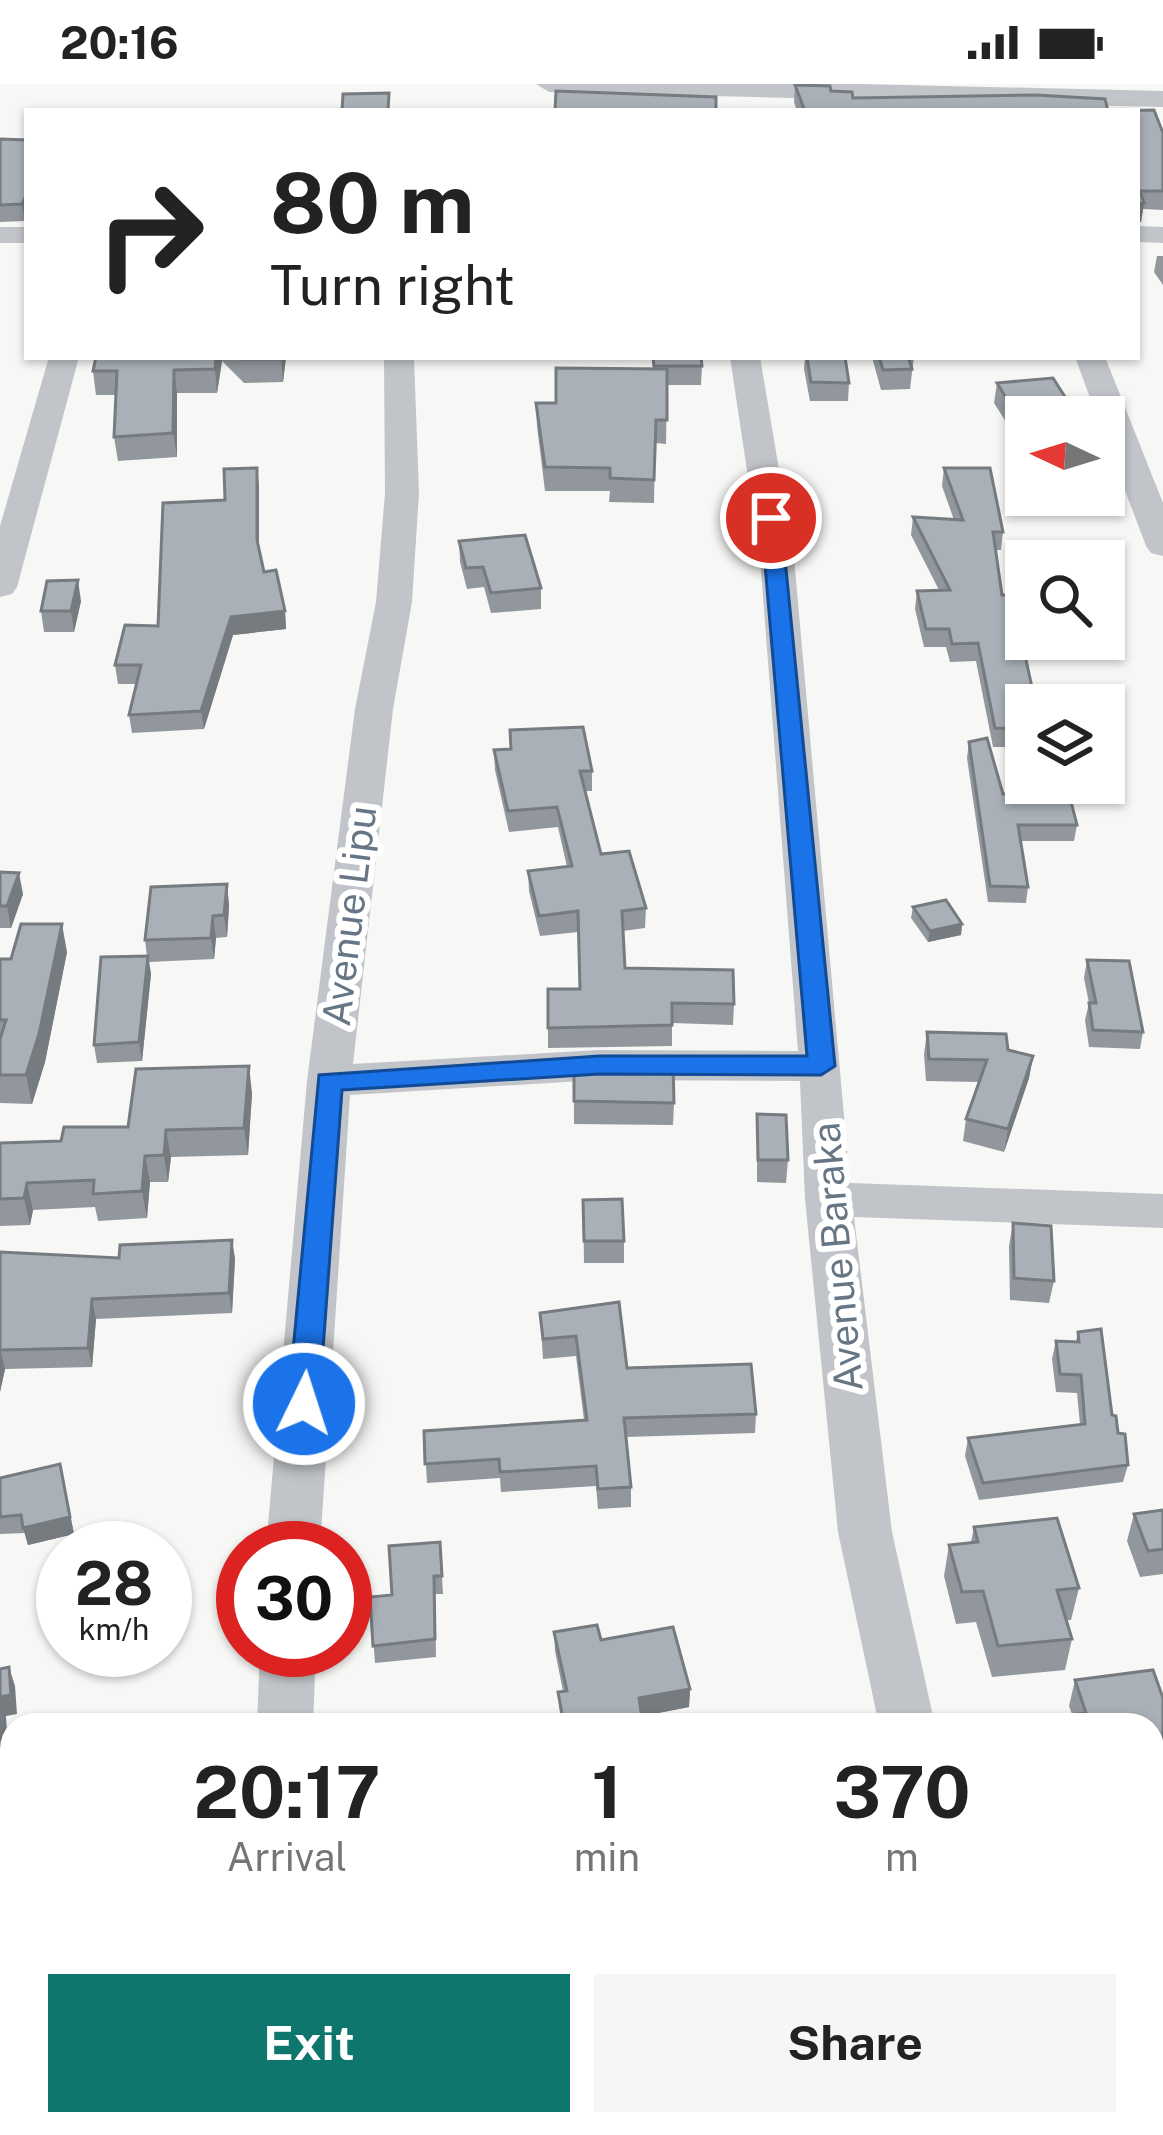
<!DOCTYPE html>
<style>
:root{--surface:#fff;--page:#f6f6f6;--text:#222;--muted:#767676;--accent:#0f766e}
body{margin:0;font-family:"Public Sans",sans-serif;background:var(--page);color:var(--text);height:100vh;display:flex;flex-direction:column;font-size:45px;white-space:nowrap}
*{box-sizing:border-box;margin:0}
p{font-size:39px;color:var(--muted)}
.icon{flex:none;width:66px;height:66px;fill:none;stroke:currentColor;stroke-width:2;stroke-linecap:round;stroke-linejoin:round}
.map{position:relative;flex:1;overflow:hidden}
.side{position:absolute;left:0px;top:1629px;width:1164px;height:423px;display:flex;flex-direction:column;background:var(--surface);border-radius:36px 36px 0 0;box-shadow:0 3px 9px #0004}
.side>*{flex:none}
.top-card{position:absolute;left:24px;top:24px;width:1116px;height:252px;border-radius:0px;box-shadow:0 3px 9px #0004;background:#fff;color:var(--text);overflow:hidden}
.needle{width:78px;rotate:274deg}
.controls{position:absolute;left:1005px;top:312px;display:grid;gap:24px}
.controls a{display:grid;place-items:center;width:120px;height:120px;border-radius:0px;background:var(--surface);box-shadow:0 3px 9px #0004;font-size:60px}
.speed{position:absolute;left:36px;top:1437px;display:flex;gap:24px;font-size:60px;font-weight:700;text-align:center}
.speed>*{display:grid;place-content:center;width:156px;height:156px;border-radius:50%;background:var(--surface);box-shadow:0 3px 9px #0004;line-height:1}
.speed small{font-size:30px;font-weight:400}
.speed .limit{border:18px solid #d22;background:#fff;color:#111}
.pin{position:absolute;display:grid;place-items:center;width:102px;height:102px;color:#fff;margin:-51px;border:6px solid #fff;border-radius:50%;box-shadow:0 3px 12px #0007}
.me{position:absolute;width:132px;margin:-66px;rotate:4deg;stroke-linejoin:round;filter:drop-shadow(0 0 9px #0008)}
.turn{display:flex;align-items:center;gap:42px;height:252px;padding:0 48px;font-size:54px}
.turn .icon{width:156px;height:156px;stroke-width:2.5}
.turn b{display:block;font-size:84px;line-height:102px}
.eta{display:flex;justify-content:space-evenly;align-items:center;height:204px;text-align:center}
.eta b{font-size:72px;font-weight:700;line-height:84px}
.cta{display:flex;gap:24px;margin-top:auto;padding:24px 48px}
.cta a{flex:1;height:138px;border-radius:0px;background:var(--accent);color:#fff;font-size:48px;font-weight:700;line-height:138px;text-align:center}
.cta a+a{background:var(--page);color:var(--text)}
.status{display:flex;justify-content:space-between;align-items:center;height:84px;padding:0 60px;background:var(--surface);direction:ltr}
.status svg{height:33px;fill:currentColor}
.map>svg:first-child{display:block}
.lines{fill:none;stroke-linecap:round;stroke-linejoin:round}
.minor{fill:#c1c4c8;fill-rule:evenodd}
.wall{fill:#91979d}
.shaded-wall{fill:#767b80}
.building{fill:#a9b0b7;stroke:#767b80;stroke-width:3}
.route{fill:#1a73e8;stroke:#114b97;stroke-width:3}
.labels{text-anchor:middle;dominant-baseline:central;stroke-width:12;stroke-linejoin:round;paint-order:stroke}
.street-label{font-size:39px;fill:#677685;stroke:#fff}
</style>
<div class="status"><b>20:16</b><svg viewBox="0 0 49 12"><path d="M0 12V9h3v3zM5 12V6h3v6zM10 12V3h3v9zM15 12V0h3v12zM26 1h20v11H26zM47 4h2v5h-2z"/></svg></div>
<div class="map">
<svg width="1163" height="2051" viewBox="0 0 1163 2051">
<rect width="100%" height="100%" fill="#f7f8f5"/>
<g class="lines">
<g class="minor">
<polygon points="536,0 861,0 1163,7 1163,23 549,8"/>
<polygon points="1137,142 1163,143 1163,159 1137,158"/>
<rect x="0" y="143" width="27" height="16"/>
<polygon points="49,273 79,273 17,503 12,510 0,513 0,442"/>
<polygon points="384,273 414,273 419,409 412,518 393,625 353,980 599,966 798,967 760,474 730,273 760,273 794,474 850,1099 1163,1110 1163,1144 854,1133 892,1448 935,1641 879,1641 838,1448 805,1115 800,997 599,996 350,1011 320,1464 266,1464 307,997 355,625 376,518 385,409"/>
<polygon points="1075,273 1105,273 1163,419 1163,472 1151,469 1146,462 1104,351 1104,333 1097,333"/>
<polygon points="260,1566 316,1566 313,1641 257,1641"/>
<rect x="252" y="2040" width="64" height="11"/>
<polygon points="969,2040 1033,2040 1036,2051 972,2051"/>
</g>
</g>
<g class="wall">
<polygon points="795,1 830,2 831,7 852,8 853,14 1036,11 1105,15 1108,27 1154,26 1163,49 1163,126 1143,125 1141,138 1137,138 1137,27 797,27 794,18"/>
<polygon points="0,55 27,56 25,137 0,138"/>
<polygon points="1157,172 1163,172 1163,201 1154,188"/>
<polygon points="96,273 286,273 283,298 244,299 222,277 217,309 177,309 177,373 118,377 114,353 116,311 96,311 93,287"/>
<polygon points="652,273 701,273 702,282 701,301 667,301 666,360 655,359 654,419 609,418 610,407 545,407 537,342 536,319 556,319 653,285"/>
<polygon points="805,273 845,273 849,299 848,317 810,317 804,285"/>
<polygon points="872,273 914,273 910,305 881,306"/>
<polygon points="997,299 1074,327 1073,333 1026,333 1026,351 1015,352 994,319"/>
<polygon points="257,384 259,465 264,488 285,527 286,545 233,551 204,645 132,649 129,631 136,600 118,600 115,581 158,542 225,416"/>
<polygon points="944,384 1003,448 1001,466 996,466 1002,511 1026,621 1026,663 993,663 976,577 950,578 946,563 924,563 915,525 917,507 939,506 911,451 913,433 954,436 942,402"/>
<polygon points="459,457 541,504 541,525 491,529 484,503 467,505 460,478"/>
<polygon points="81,517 74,548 44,548 41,527"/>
<polygon points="510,646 592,687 592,707 585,707 601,770 646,824 645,844 623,847 625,884 734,920 733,941 672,939 672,962 548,964 548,905 579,905 578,848 540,852 529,807 528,787 567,783 558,743 509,748 495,686 494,666 510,665"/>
<polygon points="969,658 1003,710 1077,741 1074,757 1021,757 1028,803 1026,819 988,818 967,674"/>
<polygon points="0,788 23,810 11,844 0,844"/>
<polygon points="227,800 229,822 227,853 216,854 214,875 149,878 151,890 142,977 97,979 94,961 147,872 145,856"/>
<polygon points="913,823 962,840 961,851 928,858 911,834"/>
<polygon points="67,868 45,978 32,1020 0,1019 0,875"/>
<polygon points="1087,876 1143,948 1140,965 1089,963 1085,936 1089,919 1084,894"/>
<polygon points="927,948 1033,972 1029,994 1004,1068 963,1057 966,1035 979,998 926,997 924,970"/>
<polygon points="574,980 674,1019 673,1041 574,1040"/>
<polygon points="252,1009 248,1071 171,1073 168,1098 150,1098 147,1134 98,1137 95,1123 33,1126 30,1141 0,1142 0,1059 61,1057 128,1043"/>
<polygon points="757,1030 788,1076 786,1099 757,1098"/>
<polygon points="583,1116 624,1157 624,1179 584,1179"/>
<polygon points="1013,1139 1054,1197 1049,1219 1010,1216 1009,1162"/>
<polygon points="232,1156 235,1175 232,1229 96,1235 92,1283 5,1285 0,1308 0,1168 119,1174"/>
<polygon points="540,1229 627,1284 756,1330 755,1349 626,1353 631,1403 631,1423 598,1425 596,1402 501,1408 500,1394 427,1399 424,1347 584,1336 576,1272 543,1275"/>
<polygon points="1078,1248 1112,1331 1128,1381 1123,1398 979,1416 965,1372 968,1354 1080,1340 1077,1309 1056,1308 1052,1275 1056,1257 1076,1258"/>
<polygon points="60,1380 74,1450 28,1461 25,1449 0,1450 0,1394"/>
<polygon points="1163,1426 1163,1490 1140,1493 1127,1457 1134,1430"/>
<polygon points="974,1443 1079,1504 1071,1536 1067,1536 1072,1555 1065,1586 992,1593 976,1538 956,1540 944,1492 949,1461 971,1458"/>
<polygon points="440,1458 443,1510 435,1510 436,1573 375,1579 370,1513 392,1511"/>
<polygon points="554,1548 601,1556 690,1605 689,1623 641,1632 642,1641 561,1641 558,1608 563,1607 555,1567"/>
<polygon points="1075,1596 1163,1614 1163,1708 1152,1709 1152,1641 1048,1641 1050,1633 1072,1630 1069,1622"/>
<polygon points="4,1717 10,1736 12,1764 0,1767 0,1718"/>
<polygon points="1152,1823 1163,1829 1163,1950 1152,1952"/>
</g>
<g class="shaded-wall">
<polygon points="27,110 27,133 25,137 22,120"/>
<polygon points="1144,119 1141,138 1137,138 1137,120"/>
<polygon points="216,273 222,273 222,277 217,309 215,285"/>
<polygon points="281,273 286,273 283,298 281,275"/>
<polygon points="174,286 177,309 177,373 173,349"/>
<polygon points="257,384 259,401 259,474 257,456"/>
<polygon points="78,496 81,517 74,548 71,527"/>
<polygon points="285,527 286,545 233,551 204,645 201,627 231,533"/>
<polygon points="19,789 23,810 11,844 7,822"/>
<polygon points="227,800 229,822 227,853 224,831"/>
<polygon points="213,832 216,854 214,875 211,854"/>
<polygon points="62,840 67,868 45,978 32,1020 26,991"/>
<polygon points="962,840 961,851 928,858 930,847"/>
<polygon points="148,872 151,890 142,977 139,958"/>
<polygon points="1033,972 1029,994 1004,1068 1008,1045"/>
<polygon points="249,982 252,1009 248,1071 244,1044"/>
<polygon points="166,1046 171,1073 168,1098 164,1071"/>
<polygon points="145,1072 150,1098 147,1134 142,1107"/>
<polygon points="27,1099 33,1126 30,1141 24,1114"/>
<polygon points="232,1156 235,1175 232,1229 229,1209"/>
<polygon points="92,1215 96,1235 92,1283 88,1264"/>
<polygon points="0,1265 5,1285 0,1308"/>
<polygon points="60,1380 74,1450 28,1461 23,1444"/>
<polygon points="9,1583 15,1602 17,1630 6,1632 8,1666 0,1667 0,1613"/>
<polygon points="690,1605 689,1623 639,1633 639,1614"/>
<polygon points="4,1717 10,1736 12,1764 6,1746"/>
<rect x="56" y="2040" width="6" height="11"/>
<polygon points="748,2040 774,2040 774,2044 747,2050"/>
</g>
<g class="building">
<polygon points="795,1 830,2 831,7 852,8 853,14 1036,11 1105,15 1108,27 1154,26 1163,49 1163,107 1140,107 1144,119 1137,120 1137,27 805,27"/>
<polygon points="556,7 716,13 716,27 555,27"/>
<polygon points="389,9 388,27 342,27 343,10"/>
<polygon points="0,55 27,56 27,110 22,120 0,121"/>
<polygon points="96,273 216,273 215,285 174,286 173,349 114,353 117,287 93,287"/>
<polygon points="239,273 281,273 281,275 242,275"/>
<polygon points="653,273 701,273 702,282 654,282"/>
<polygon points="807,273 845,273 849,299 811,298"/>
<polygon points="879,273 908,273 912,285 883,286"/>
<polygon points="556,284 667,285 667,336 656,336 654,396 610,394 610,384 545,383 536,319 556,319"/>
<polygon points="1053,294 1074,327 1017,332 997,299"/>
<polygon points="257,384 257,456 264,488 276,486 285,527 231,533 201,627 129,631 141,581 115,581 125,541 158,542 163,419 225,416 224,385"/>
<polygon points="944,384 990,384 1003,448 993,448 1002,511 1012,511 1033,608 1088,608 1092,621 1026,621 1026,645 995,644 978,559 952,560 949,545 926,545 917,507 950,506 913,433 963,436"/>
<polygon points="525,451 541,504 491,509 483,483 466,484 459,457"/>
<polygon points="78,496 71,527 41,527 47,497"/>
<polygon points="583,643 592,687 580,687 601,770 629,767 646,824 622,827 625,884 733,886 734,920 672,919 672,941 548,944 548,905 580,905 578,827 539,832 528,787 572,782 557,723 508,727 494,666 511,665 510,646"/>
<polygon points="987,654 1003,710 1069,710 1077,741 1018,741 1028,803 990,802 969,658"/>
<polygon points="0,788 19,789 7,822 0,822"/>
<polygon points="227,800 224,831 213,832 211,854 145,856 151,803"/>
<polygon points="946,816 962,840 930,847 913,823"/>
<polygon points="21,840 62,840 39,950 26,991 0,991 0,955 6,936 0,936 0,875 11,875"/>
<polygon points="148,872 139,958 94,961 101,873"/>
<polygon points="1087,876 1129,877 1143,948 1093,946 1089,919 1096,919"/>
<polygon points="927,948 1006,950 1008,966 1033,972 1008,1045 966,1035 987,976 929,975"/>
<polygon points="673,979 674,1019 574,1017 574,980"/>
<polygon points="249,982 244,1044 166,1046 164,1071 145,1072 142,1107 93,1110 94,1096 27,1099 24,1114 0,1115 0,1059 61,1057 64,1043 128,1043 136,985"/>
<polygon points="757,1030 786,1031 788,1076 758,1076"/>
<polygon points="622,1115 624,1157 584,1157 583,1116"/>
<polygon points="1013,1139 1051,1142 1054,1197 1014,1194"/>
<polygon points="232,1156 229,1209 92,1215 88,1264 0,1266 0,1168 119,1174 120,1161"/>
<polygon points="619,1218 627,1284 751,1280 756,1330 624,1334 631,1403 598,1405 596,1382 500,1388 499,1375 425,1380 424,1347 587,1336 576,1252 543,1255 540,1229"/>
<polygon points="1101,1245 1112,1331 1116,1332 1118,1349 1125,1350 1128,1381 983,1399 968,1354 1085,1340 1081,1291 1060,1290 1056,1257 1079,1258 1078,1248"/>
<polygon points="60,1380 70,1433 23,1444 21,1431 0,1433 0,1394"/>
<polygon points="1163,1426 1163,1465 1148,1467 1134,1430"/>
<polygon points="1057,1434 1079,1504 1057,1506 1072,1555 998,1562 983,1507 962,1508 949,1461 978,1458 974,1443"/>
<polygon points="440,1458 442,1492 434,1492 435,1555 373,1562 370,1513 392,1511 389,1462"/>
<polygon points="597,1541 601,1556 673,1543 690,1605 639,1614 643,1641 564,1641 558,1608 567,1607 554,1548"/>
<polygon points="9,1583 11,1611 0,1613 2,1646 0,1647 0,1585"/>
<polygon points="1153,1586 1163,1614 1163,1684 1152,1685 1152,1641 1052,1641 1050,1633 1086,1629 1075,1596"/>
<polygon points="4,1717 6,1746 0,1747 0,1718"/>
<polygon points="1161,1822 1163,1829 1163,1931 1152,1933 1152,1823"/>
<polygon points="12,2029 12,2040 56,2040 56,2051 0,2051 0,2030"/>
<polygon points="160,2040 190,2040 189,2050 159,2050"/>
<polygon points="593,2040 627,2040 628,2051 594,2051"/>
</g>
<polygon class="route" points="771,427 781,434 835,982 821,991 599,990 342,1006 319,1320 314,1328 293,1328 288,1320 319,991 599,972 807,972 761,434"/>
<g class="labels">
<g class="street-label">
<text transform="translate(349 832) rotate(-83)">Avenue Lipu</text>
<text transform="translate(837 1173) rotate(-95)">Avenue Baraka</text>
</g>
</g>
</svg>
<div class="controls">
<a><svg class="needle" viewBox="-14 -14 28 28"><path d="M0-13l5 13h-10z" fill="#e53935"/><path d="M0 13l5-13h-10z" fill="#767676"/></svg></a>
<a><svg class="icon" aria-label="search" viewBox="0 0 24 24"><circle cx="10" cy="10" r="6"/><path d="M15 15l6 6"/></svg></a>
<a><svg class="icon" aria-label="layers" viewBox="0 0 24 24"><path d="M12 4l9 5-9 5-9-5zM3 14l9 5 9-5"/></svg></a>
</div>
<div class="speed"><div>28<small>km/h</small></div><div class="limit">30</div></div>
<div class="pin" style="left:771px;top:434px;background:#d93025"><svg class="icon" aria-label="arrive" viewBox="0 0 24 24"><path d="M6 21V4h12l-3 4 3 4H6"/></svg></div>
<svg class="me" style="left:304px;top:1320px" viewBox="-20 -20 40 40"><circle r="17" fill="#1a73e8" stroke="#fff" stroke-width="3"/><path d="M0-11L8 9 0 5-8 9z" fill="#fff"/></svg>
<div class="top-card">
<div class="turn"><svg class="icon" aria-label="right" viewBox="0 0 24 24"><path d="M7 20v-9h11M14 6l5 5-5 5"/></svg><div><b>80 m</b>Turn right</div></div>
</div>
<section class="side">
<div class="eta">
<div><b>20:17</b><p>Arrival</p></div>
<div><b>1</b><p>min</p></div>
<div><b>370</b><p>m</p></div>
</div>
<div class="cta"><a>Exit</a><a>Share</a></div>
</section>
</div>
